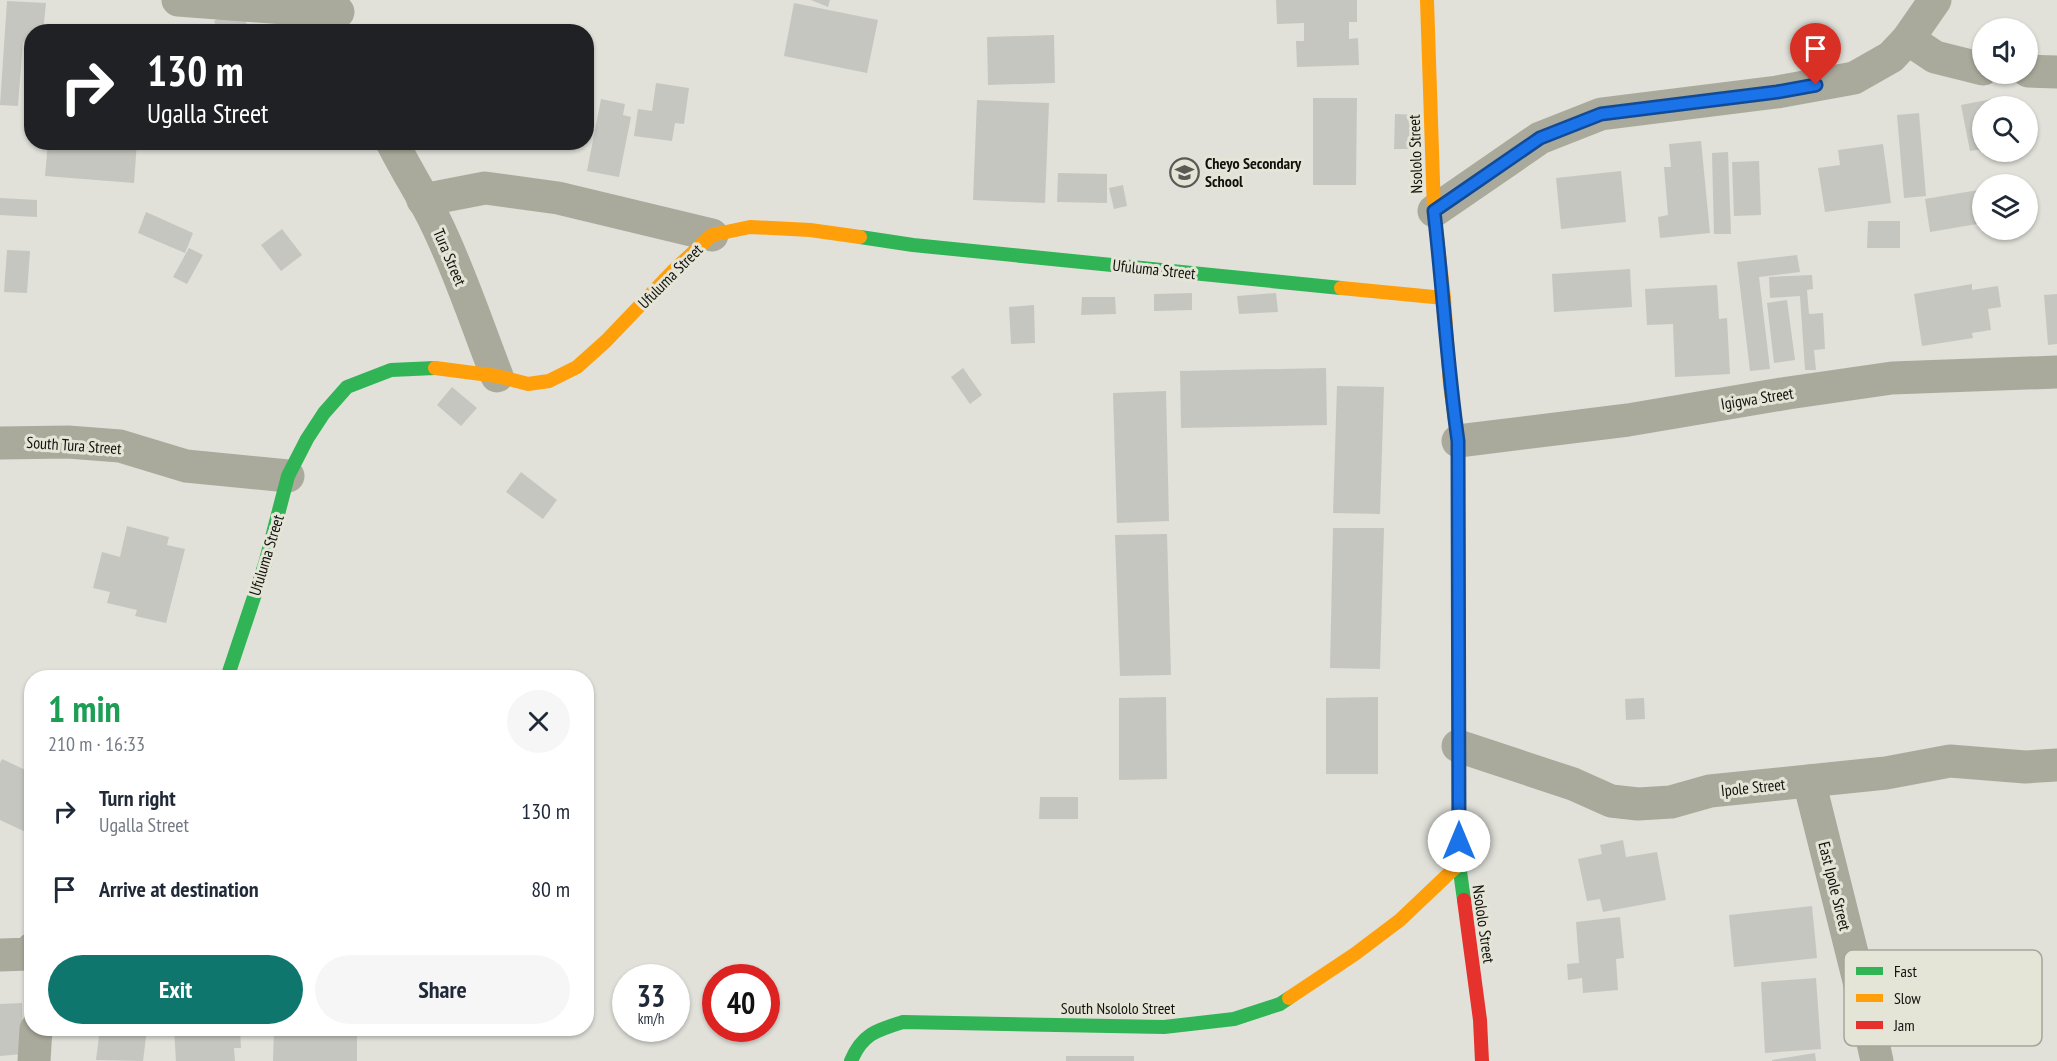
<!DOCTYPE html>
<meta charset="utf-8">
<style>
:root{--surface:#fff;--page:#f6f6f7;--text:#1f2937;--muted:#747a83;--accent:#0f766e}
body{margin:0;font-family:"PT Sans Narrow",sans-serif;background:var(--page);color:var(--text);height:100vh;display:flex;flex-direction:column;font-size:22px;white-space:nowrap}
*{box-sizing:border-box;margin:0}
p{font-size:20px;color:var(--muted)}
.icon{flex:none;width:33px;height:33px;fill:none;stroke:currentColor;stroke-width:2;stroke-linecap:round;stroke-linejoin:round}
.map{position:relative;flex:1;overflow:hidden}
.details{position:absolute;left:24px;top:670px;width:570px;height:366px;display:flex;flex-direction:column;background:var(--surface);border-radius:24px;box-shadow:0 2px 4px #0004}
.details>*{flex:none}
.guide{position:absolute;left:24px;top:24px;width:570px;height:126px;border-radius:24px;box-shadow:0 2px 4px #0004;background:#202124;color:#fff;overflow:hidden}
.buttons{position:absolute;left:1972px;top:18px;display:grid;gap:12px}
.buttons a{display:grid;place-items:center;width:66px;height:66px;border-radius:50%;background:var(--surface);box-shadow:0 2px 4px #0004;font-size:30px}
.speed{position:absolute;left:612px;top:964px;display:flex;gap:12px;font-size:30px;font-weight:700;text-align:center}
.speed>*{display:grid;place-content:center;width:78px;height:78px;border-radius:50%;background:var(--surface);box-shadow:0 2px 4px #0004;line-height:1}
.speed small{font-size:15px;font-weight:400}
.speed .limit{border:9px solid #d22;background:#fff;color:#111}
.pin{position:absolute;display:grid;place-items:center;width:51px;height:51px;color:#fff;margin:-62px -26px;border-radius:50% 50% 50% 0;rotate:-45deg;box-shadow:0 0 6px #0007}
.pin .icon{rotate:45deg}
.me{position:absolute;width:66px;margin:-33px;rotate:0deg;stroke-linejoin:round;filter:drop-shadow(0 0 4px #0008)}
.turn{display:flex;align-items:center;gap:21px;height:126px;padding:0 24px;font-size:27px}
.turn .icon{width:78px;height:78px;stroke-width:2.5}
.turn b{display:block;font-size:42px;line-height:51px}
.round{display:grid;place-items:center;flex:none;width:63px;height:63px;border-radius:32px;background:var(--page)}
.summary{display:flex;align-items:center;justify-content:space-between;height:102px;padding:0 24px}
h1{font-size:36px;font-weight:800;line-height:45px;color:#1e9e55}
.button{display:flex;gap:12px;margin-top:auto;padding:12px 24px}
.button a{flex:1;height:69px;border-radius:36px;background:var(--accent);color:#fff;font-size:24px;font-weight:800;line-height:69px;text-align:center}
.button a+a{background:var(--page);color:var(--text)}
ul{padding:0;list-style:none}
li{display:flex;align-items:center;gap:18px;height:78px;padding:0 24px}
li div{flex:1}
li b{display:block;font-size:22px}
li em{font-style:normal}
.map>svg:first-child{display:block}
.building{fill:#c6c6c1}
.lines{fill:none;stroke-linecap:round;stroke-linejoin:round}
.street{stroke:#aaaa9c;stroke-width:33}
.fast{stroke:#30b455;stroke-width:14}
.slow{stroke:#ff9f0a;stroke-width:14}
.jam{stroke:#e5322d;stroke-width:14}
.route-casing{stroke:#114b97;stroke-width:15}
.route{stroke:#1a73e8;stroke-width:10}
.labels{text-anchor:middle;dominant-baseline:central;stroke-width:6;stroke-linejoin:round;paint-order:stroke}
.street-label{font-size:16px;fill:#11110d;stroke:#e4e4d7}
.poi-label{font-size:16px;font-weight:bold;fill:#11110d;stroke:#e4e4d7;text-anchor:start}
.key{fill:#e4e4d7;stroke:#a5a59a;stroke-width:1.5}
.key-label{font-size:16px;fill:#11110d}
</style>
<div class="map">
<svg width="2057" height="1061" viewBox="0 0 2057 1061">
<rect width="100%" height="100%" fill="#e1e1da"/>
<g class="building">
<polygon points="811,0 830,0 828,7"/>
<polygon points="1276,0 1357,0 1357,22 1349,22 1349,39 1358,38 1359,65 1297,67 1296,41 1304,41 1304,23 1277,24"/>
<polygon points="7,1 46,3 43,32 32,32 32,43 23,42 18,106 0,105"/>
<polygon points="794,3 878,20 867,73 784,56"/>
<polygon points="239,8 251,32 219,32 214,21"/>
<polygon points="1054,35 1055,83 988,85 987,37"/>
<polygon points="656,83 689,88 684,124 675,123 672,141 634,136 638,109 652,111"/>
<polygon points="1313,98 1357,98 1356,185 1313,185"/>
<polygon points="601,99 625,104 623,115 631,117 619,177 587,171"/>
<polygon points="1992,99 1993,106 1983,106 1983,149 1970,151 1961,105"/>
<polygon points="977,100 1049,103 1045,203 973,200"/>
<polygon points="1919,113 1926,196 1904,198 1897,115"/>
<polygon points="1395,114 1418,115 1418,149 1394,149"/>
<polygon points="1701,141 1710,233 1660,238 1658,217 1668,215 1664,167 1671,167 1669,144"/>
<polygon points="48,142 137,142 134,183 45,176"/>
<polygon points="1883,144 1891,203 1825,212 1818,168 1840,165 1838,150"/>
<polygon points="1728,152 1731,234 1714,234 1712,153"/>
<polygon points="1759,161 1761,215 1734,216 1732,162"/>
<polygon points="1621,171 1626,222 1561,229 1556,178"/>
<polygon points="1058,173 1107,174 1107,203 1057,202"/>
<polygon points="1123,185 1127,206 1114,209 1109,188"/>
<polygon points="1978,190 1983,223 1930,232 1925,199"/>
<polygon points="0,198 37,200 37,217 0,215"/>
<polygon points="146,212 193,233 185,253 138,233"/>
<polygon points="1868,221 1900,221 1900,248 1867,248"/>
<polygon points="282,229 302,255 281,271 261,245"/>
<polygon points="189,248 203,255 187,284 173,277"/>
<polygon points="7,250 30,251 27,293 4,292"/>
<polygon points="1797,255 1800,272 1759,277 1770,369 1750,371 1737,262"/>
<polygon points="1630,269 1632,307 1554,312 1552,274"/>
<polygon points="1812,275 1813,289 1807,290 1809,314 1823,313 1825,349 1814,350 1816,370 1805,370 1800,296 1770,298 1769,277"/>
<polygon points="1972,284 1972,290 1998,286 2001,307 1988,309 1991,330 1972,333 1973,338 1922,346 1914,294"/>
<polygon points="1717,285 1719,319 1727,318 1730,374 1675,377 1673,324 1647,325 1645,289"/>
<polygon points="1192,293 1192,310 1154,311 1154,294"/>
<polygon points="1276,293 1278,312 1239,314 1237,296"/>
<polygon points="2057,294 2057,344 2048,345 2044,295"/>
<polygon points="1082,297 1115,297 1116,314 1081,315"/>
<polygon points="1787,300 1795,360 1774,363 1767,303"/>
<polygon points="1034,305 1035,343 1011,344 1009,307"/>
<polygon points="963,368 982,395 970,404 951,377"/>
<polygon points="1326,368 1327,425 1181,428 1180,371"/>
<polygon points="1337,386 1384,387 1380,514 1333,513"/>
<polygon points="452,387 477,408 461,426 437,405"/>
<polygon points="1166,391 1169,521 1117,523 1113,393"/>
<polygon points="521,472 557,500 543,519 506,492"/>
<polygon points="127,526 169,537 167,545 185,549 166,623 135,616 137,610 107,603 110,592 93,588 102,552 120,557"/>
<polygon points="1333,528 1384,528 1380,669 1330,668"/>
<polygon points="1167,534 1171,675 1120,676 1115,535"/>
<polygon points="1166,697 1167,779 1119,780 1119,698"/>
<polygon points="1378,697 1378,774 1326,774 1326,698"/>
<polygon points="1644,698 1645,719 1626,720 1625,699"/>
<polygon points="2,759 32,773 32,835 0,820 0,763"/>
<polygon points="1040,797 1078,797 1078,819 1039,819"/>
<polygon points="1623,840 1626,857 1657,852 1666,900 1603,912 1600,899 1587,901 1578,859 1602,854 1600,845"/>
<polygon points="1812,906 1817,958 1734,967 1729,915"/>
<polygon points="1620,917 1624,958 1616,959 1618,990 1583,993 1582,978 1568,980 1567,964 1579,963 1576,922"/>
<polygon points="1816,978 1821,1049 1765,1053 1761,982"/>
<polygon points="22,1003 23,1054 0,1056 0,1004"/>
<polygon points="100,1029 147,1029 143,1061 96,1060"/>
<polygon points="174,1029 240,1029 241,1048 234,1048 235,1061 176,1061"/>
<polygon points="274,1029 357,1029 357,1061 273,1061"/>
<polygon points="1815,1053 1816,1061 1772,1061 1772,1060"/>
<rect x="1066" y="1056" width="68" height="5"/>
</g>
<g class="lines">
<g class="street">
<polyline points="178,0 338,12"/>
<polyline points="1908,39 1935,57 1983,69"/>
<polyline points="2028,71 2057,72"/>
<path d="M392 142C406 170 423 196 436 223 460 272 477 325 497 376"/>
<polyline points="423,200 485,188 558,198 712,235"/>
<polyline points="1434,211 1540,138 1601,114 1777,92 1854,78 1891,57 1908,39 1935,0"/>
<polyline points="1458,441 1628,420 1788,393 1892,378 2057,372"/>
<polyline points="0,443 68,442 120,446 186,466 288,476"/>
<polyline points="1458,746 1573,784 1611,801 1638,804 1671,802 1710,791 1886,773 1950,761 2025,767 2057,765"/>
<polyline points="1809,781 1862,993 1877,1061"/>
<polyline points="0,955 30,954 32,949"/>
<polyline points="34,1061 36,1029"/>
</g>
<g class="fast">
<polyline points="860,237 913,245 1341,288"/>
<polyline points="1458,515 1459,864 1464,900"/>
<polyline points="227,678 265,564 288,476 307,439 324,413 347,387 391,370 435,368"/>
<path d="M851 1061C862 1034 877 1030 903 1022L1164 1027 1234 1019 1280 1004 1289 998"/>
</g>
<g class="slow">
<polyline points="1427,0 1434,211 1444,298 1450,385 1458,441 1458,515"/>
<polyline points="1341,288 1444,298"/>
<polyline points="435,368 497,376 528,384 549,381 577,367 606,341 672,272 712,235 750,227 810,230 860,237"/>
<polyline points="1289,998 1355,954 1400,920 1459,864"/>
</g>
<polyline class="jam" points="1464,900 1480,1020 1482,1061"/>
</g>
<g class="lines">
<defs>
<path id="route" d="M1459 841 1458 441C1447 365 1443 288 1434 211L1540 138 1601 114 1777 92 1816 85"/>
</defs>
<use href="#route" class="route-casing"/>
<use href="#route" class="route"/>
</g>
<defs>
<symbol id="school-ring" viewBox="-11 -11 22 22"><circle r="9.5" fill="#e4e4d7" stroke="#5a5a55" stroke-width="1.5"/><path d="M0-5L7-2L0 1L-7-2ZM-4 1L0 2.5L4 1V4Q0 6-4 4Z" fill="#5a5a55"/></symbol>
</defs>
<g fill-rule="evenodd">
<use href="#school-ring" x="1168" y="156" width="33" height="33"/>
</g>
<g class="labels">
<g class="street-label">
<text transform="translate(1415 154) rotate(-92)">Nsololo Street</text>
<text transform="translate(450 257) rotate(67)">Tura Street</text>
<text transform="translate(1154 269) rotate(6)">Ufuluma Street</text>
<text transform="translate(670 276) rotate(-45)">Ufuluma Street</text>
<text transform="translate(1757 398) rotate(-9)">Igigwa Street</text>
<text transform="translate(74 445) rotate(4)">South Tura Street</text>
<text transform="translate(266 555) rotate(-73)">Ufuluma Street</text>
<text transform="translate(1753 787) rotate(-6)">Ipole Street</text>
<text transform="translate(1835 886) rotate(76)">East Ipole Street</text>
<text transform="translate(1484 924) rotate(82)">Nsololo Street</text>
<text x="1118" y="1008">South Nsololo Street</text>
</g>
<g class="poi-label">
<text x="1205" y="163">Cheyo Secondary<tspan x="1205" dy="18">School</tspan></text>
</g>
</g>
<rect x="1844" y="950" width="198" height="96" rx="9" class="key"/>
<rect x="1856" y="967" width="27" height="8" fill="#30b455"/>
<rect x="1856" y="994" width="27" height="8" fill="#ff9f0a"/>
<rect x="1856" y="1021" width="27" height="8" fill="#e5322d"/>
<g class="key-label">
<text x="1894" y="977">Fast</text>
<text x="1894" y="1004">Slow</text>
<text x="1894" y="1031">Jam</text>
</g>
</svg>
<div class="buttons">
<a><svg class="icon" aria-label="sound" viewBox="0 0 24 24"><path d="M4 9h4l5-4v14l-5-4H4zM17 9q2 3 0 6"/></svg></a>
<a><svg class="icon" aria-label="search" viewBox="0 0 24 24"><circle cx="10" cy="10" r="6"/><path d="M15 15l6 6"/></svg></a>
<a><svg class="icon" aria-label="layers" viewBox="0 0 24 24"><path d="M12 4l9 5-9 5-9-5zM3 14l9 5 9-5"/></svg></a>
</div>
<div class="speed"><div>33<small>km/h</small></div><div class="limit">40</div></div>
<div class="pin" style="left:1816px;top:85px;background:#d93025"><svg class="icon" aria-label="arrive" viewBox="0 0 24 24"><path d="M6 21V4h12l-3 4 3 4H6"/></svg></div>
<svg class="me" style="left:1459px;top:841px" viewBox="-20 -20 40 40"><circle r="19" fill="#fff"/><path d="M0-13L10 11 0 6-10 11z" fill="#1a73e8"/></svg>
<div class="guide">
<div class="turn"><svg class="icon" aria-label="right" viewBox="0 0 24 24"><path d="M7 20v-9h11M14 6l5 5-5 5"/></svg><div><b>130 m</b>Ugalla Street</div></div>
</div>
<section class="details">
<div class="summary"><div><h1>1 min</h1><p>210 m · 16:33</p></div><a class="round"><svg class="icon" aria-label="close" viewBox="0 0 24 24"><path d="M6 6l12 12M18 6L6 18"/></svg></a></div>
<ul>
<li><svg class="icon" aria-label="right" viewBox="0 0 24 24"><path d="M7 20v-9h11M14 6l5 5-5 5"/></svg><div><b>Turn right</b><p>Ugalla Street</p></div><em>130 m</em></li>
<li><svg class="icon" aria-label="arrive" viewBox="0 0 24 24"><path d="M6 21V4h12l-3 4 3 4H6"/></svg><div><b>Arrive at destination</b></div><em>80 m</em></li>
</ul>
<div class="button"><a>Exit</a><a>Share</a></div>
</section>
</div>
